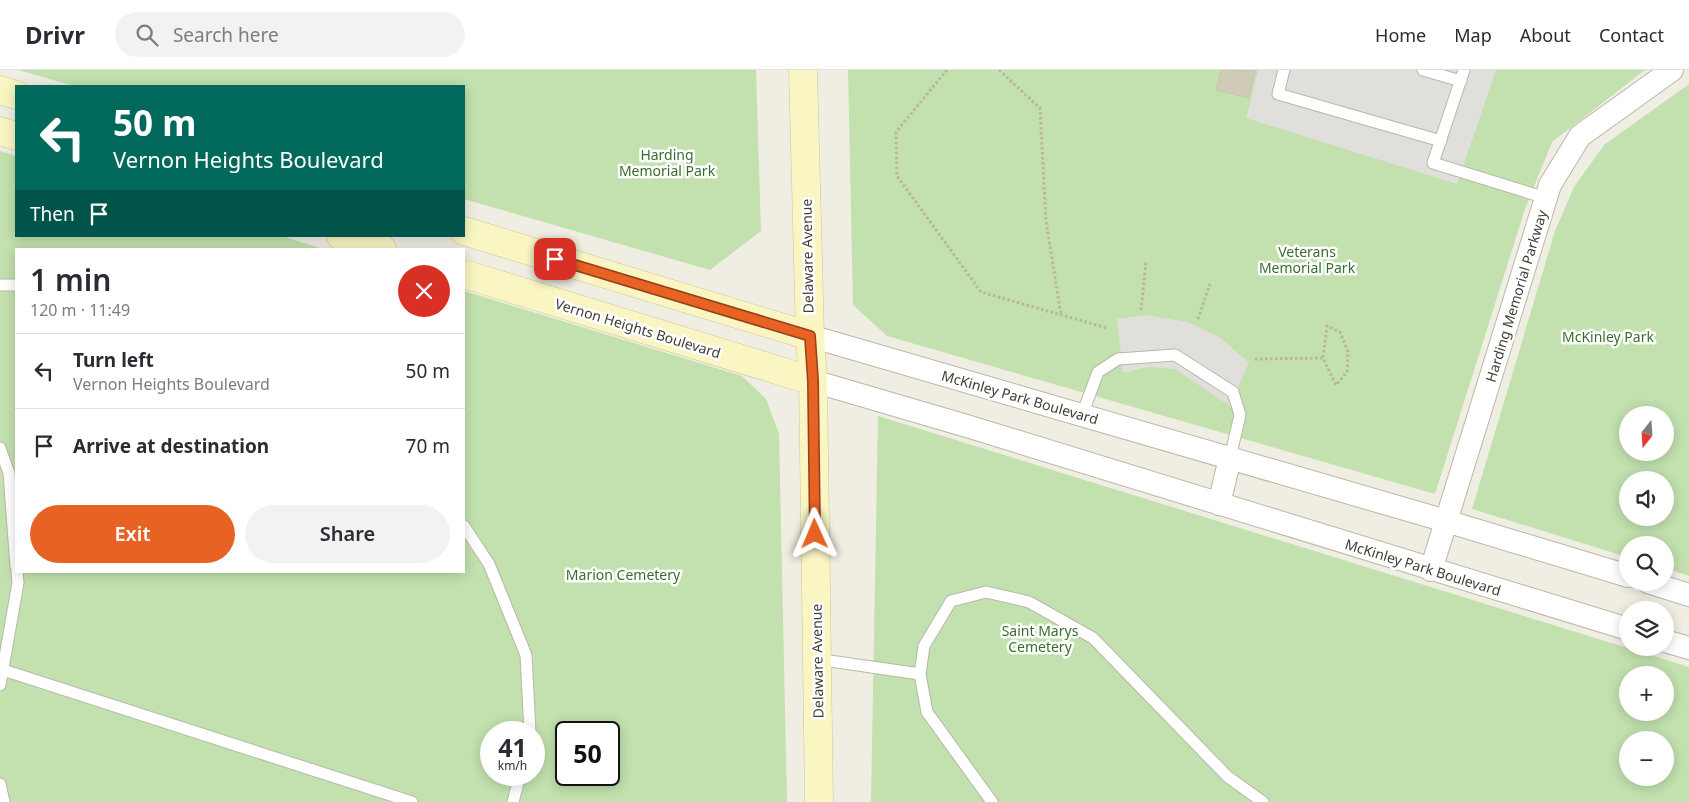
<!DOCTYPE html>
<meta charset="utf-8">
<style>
:root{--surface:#fff;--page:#f2f2f3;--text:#2b2b33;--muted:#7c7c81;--line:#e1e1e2;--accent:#e76223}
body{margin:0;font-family:"Noto Sans",sans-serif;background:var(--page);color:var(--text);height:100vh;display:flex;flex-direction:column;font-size:19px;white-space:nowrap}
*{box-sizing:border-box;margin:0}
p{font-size:16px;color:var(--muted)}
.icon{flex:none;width:28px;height:28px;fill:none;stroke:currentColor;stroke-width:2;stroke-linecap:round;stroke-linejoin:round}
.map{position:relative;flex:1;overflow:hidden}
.details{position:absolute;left:15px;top:178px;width:450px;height:325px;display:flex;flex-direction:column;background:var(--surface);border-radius:0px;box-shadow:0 2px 12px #0003}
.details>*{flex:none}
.hud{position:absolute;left:15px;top:15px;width:450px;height:152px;border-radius:0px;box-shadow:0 2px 12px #0003;background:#00695c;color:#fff;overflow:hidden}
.needle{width:32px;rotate:197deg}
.fabs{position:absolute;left:1619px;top:336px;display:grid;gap:10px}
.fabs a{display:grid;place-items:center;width:55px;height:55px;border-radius:50%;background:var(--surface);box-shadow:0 2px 12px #0003;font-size:25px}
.speed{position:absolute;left:480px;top:651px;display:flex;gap:10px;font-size:25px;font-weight:700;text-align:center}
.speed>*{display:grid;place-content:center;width:65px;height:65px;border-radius:50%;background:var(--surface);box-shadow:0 2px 12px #0003;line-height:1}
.speed small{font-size:12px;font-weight:400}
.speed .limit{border:2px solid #111;border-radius:8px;background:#fff;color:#111}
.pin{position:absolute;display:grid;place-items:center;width:42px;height:42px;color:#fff;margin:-21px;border-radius:10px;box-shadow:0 2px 8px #0006}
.me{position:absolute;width:55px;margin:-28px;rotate:359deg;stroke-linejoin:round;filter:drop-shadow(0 0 4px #0008)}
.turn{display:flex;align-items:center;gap:18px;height:105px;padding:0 15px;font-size:22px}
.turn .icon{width:65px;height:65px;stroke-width:2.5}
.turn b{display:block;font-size:35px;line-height:42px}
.then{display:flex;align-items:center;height:48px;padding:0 15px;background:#0003;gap:10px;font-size:19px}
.round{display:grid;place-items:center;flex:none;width:52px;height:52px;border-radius:26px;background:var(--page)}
.overview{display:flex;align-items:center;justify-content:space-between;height:85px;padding:0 15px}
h1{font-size:30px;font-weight:600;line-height:38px}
.primary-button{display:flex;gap:10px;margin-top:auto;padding:10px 15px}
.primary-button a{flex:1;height:58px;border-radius:30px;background:var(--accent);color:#fff;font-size:20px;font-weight:600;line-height:58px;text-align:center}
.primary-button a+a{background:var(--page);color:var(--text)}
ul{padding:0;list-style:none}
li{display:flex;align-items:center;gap:15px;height:75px;padding:0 15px;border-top:1px solid var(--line)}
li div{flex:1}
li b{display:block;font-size:19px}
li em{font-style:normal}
header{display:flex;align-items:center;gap:30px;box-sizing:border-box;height:70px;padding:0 25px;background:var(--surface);border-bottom:1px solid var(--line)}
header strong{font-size:24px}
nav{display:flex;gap:28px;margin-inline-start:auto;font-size:18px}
.search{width:350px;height:45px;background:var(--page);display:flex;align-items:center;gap:12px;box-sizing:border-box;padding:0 18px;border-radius:28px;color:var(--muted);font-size:19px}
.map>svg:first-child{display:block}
.green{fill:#c2e1ae;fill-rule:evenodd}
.parking{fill:#e1dfdb}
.building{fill:#d0cbb9;stroke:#cac4ad}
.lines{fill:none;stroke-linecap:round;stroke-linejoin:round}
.lane-casing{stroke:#bab7a7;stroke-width:13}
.street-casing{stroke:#bab7a7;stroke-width:24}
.secondary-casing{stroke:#ccc796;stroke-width:29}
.path{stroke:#bbb599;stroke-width:3;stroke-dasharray:2.5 2.5;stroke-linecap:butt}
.lane{stroke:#fff;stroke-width:11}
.street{stroke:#fff;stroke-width:22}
.secondary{stroke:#f9f6c3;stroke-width:28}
.route-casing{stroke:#964017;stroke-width:12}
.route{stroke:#e76223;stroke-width:9}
.labels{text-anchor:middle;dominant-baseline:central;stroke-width:5;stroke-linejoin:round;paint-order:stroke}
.park-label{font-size:14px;fill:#3a6d2d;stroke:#fff}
.street-label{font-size:14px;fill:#413e34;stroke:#fff}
</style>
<header>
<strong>Drivr</strong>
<div class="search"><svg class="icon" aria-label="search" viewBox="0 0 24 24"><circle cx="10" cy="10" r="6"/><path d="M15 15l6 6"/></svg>Search here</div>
<nav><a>Home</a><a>Map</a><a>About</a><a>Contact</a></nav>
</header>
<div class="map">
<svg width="1689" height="732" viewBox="0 0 1689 732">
<rect width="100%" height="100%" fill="#f0eee3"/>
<g class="green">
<polygon points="18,0 756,0 761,161 710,200 464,129 464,16 74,16"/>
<polygon points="848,0 1645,0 1552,72 1525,139 1435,424 887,266 853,235"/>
<path d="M1689 14V506L1665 498V475H1628L1627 487 1472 439 1555 161 1574 117 1604 75ZM1628 345H1665V382H1628ZM1628 410H1665V448H1628Z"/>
<path d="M0 81 16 86V166H282L323 179H16V501H464V221L742 306 766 329 779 364 787 732H0ZM491 662H534V705H491ZM566 662H609V705H566Z"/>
<path d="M878 346 1689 597V732H871ZM1628 605H1665V642H1628ZM1628 670H1665V708H1628Z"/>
</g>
<g class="parking">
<polygon points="1258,0 1496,0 1457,114 1246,48"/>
<polygon points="1146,245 1188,252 1219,267 1249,292 1230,336 1175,299 1148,297 1123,303 1117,249"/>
</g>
<polygon class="building" points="1221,0 1255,1 1249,28 1216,20"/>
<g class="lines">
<defs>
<g id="lane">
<polyline points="1284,0 1278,24 1441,71"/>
<polyline points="1423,0 1461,11"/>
<polyline points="1464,0 1433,93 1546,128"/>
<polyline points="0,215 16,215"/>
<polyline points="1082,345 1098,302 1118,289 1175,285 1233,322 1240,345 1230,388"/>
<polyline points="0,378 9,403 16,496"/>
<polyline points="464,456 489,494 526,585 530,662"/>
<polyline points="816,589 920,604 927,642 992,732"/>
<polyline points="0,599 412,732"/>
<polyline points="920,604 924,576 951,531 986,522 1029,532 1093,568 1228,707 1263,732"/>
<polyline points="0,615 18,513 17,501"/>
<polyline points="0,714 4,732"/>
<polyline points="513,732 520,705"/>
</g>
<g id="street">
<polyline points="810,266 1446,451 1628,506"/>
<polyline points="813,311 970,357 1628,559"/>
<polyline points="1219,434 1230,388"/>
<polyline points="1431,500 1550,115 1580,66 1672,0"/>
<polyline points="1648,512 1689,525"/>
<polyline points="1665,571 1689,578"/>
</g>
<g id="secondary">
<polyline points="803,0 810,266 813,311 819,732"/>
<polyline points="0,20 16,25"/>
<polyline points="0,61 16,66"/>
<polyline points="464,161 810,266"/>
<polyline points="341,166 382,179"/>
<polyline points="464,204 813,311"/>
</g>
</defs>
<use href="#lane" class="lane-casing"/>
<use href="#street" class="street-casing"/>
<use href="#secondary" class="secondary-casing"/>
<g class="path">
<polyline points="947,0 896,62 897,106 981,222 1107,258"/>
<polyline points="999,0 1040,38 1046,151 1061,245"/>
<polyline points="1141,240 1146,191"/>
<polyline points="1198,249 1210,214"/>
<polyline points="1255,289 1323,288 1336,315 1347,302 1348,282 1340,262 1327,256 1323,288"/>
</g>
<use href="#lane" class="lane"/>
<use href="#street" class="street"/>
<use href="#secondary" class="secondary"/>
</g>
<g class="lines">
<defs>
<polyline id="route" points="555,189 810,266 813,311 815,464"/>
</defs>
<use href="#route" class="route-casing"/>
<use href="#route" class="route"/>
</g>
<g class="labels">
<g class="park-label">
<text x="667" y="84">Harding<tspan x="667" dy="16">Memorial Park</tspan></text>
<text x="1307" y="181">Veterans<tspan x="1307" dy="16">Memorial Park</tspan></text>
<text x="1608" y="266">McKinley Park</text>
<text x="623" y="504">Marion Cemetery</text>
<text x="1040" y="560">Saint Marys<tspan x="1040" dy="16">Cemetery</tspan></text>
</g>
<g class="street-label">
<text transform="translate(807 186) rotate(-91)">Delaware Avenue</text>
<text transform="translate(1516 226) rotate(-73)">Harding Memorial Parkway</text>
<text transform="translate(638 258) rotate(17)">Vernon Heights Boulevard</text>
<text transform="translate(1020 327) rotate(16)">McKinley Park Boulevard</text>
<text transform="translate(1423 497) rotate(17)">McKinley Park Boulevard</text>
<text transform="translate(817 591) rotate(-91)">Delaware Avenue</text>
</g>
</g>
</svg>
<div class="fabs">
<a><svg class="needle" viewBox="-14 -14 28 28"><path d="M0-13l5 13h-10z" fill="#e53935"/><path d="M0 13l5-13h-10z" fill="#7c7c81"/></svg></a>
<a><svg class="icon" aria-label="sound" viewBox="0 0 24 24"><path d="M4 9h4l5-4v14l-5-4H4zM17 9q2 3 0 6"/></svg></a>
<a><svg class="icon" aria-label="search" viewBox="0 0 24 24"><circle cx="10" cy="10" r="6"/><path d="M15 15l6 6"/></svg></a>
<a><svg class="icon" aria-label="layers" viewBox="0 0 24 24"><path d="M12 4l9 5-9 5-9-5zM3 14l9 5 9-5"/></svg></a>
<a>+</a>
<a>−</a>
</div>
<div class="speed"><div>41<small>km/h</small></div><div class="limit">50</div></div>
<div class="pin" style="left:555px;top:189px;background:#d93025"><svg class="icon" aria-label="arrive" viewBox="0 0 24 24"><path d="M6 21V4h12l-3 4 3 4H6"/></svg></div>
<svg class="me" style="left:815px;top:464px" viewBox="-20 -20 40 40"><path d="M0-17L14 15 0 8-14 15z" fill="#e76223" stroke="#fff" stroke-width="4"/></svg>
<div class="hud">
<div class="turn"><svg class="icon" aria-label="left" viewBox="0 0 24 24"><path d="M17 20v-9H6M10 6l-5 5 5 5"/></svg><div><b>50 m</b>Vernon Heights Boulevard</div></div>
<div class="then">Then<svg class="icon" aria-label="arrive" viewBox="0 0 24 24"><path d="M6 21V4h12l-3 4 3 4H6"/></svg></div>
</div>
<section class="details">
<div class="overview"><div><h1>1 min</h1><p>120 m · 11:49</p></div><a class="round" style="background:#d93025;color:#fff"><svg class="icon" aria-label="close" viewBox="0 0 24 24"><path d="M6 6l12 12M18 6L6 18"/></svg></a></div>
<ul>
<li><svg class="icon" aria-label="left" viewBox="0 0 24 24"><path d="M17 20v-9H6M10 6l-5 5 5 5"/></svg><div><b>Turn left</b><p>Vernon Heights Boulevard</p></div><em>50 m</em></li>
<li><svg class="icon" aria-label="arrive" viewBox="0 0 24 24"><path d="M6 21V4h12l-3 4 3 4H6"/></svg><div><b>Arrive at destination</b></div><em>70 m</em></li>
</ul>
<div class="primary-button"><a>Exit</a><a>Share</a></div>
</section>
</div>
